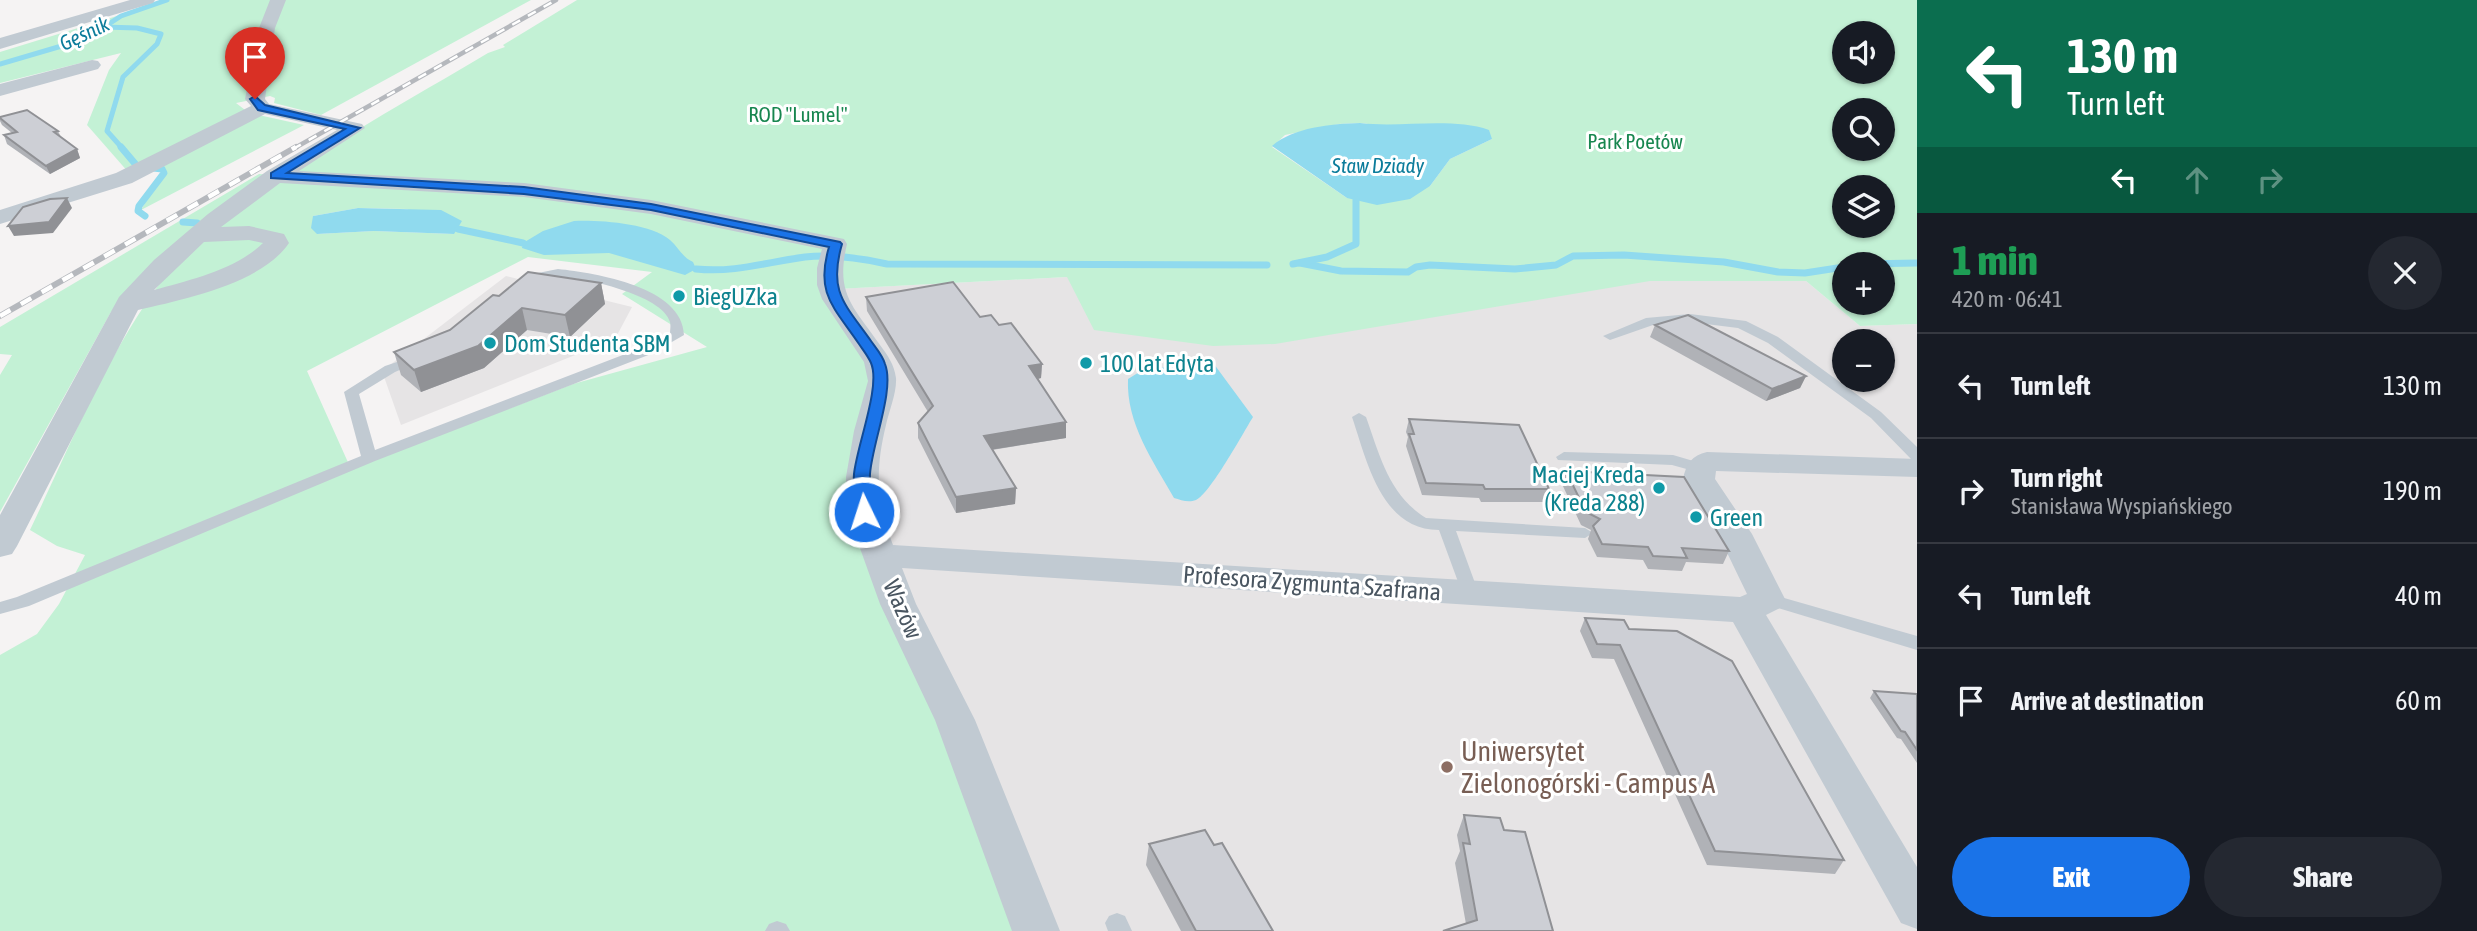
<!DOCTYPE html>
<meta charset="utf-8">
<style>
:root{--surface:#171b24;--page:#242831;--text:#f1f3f6;--muted:#9ea1a6;--line:#363941;--accent:#1a73e8}
body{margin:0;font-family:"Asap Condensed",sans-serif;background:var(--page);color:var(--text);height:100vh;display:flex;flex-direction:column;font-size:26px;white-space:nowrap}
*{box-sizing:border-box;margin:0}
p{font-size:23px;color:var(--muted)}
.icon{flex:none;width:38px;height:38px;fill:none;stroke:currentColor;stroke-width:2;stroke-linecap:round;stroke-linejoin:round}
.map{position:relative;flex:1;overflow:hidden}
.panel{display:flex;flex-direction:column;background:var(--surface);width:560px}
.panel>*{flex:none}
.hud{background:#0b6e4f;color:#fff;overflow:hidden}
.fabs{position:absolute;left:1832px;top:21px;display:grid;gap:14px}
.fabs a{display:grid;place-items:center;width:63px;height:63px;border-radius:50%;background:var(--surface);box-shadow:0 2px 5px #0004;font-size:35px}
.pin{position:absolute;display:grid;place-items:center;width:60px;height:60px;color:#fff;margin:-72px -30px;border-radius:50% 50% 50% 0;rotate:-45deg;box-shadow:0 0 7px #0007}
.pin .icon{rotate:45deg}
.me{position:absolute;width:77px;margin:-38px;rotate:356deg;stroke-linejoin:round;filter:drop-shadow(0 0 5px #0008)}
.turn{display:flex;align-items:center;gap:24px;height:147px;padding:0 35px;font-size:32px}
.turn .icon{width:91px;height:91px;stroke-width:2.5}
.turn b{display:block;font-size:49px;line-height:60px}
.lanes{display:flex;align-items:center;height:66px;padding:0 35px;background:#0003;justify-content:center;gap:35px;direction:ltr}
.lanes .off{opacity:.35}
.round{display:grid;place-items:center;flex:none;width:74px;height:74px;border-radius:37px;background:var(--page)}
.headline{display:flex;align-items:center;justify-content:space-between;height:119px;padding:0 35px}
h1{font-size:42px;font-weight:800;line-height:52px;color:#1e9e55}
.button{display:flex;gap:14px;margin-top:auto;padding:14px 35px}
.button a{flex:1;height:80px;border-radius:42px;background:var(--accent);color:#fff;font-size:28px;font-weight:800;line-height:80px;text-align:center}
.button a+a{background:var(--page);color:var(--text)}
ul{padding:0;list-style:none}
li{display:flex;align-items:center;gap:21px;height:105px;padding:0 35px;border-top:2px solid var(--line)}
li div{flex:1}
li b{display:block;font-size:26px}
li em{font-style:normal}
main{display:flex;flex:1;min-height:0}
.map>svg:first-child{display:block}
.education{fill:#e6e4e5;fill-rule:evenodd}
.green{fill:#c3f1d5;fill-rule:evenodd}
.water{fill:#90daee}
.lines{fill:none;stroke-linecap:round;stroke-linejoin:round}
.stream-far1{stroke:#90daee;stroke-width:5}
.stream{stroke:#90daee;stroke-width:7}
.lane{fill:#c1cad2;fill-rule:evenodd}
.street{fill:#c1cad2;fill-rule:evenodd}
.rail-far1-casing{stroke:#b5b8bd;stroke-width:4.5}
.rail-casing{stroke:#b5b8bd;stroke-width:6}
.rail-far1{stroke:#fff;stroke-width:2.5;stroke-dasharray:9;stroke-linecap:butt}
.rail{stroke:#fff;stroke-width:4.5;stroke-dasharray:12;stroke-linecap:butt}
.wall{fill:#b0b2b7}
.shaded-wall{fill:#909195}
.building{fill:#cdcfd5;stroke:#909195;stroke-width:2}
.route{fill:#1a73e8;stroke:#114b97;stroke-width:2}
.culture-dot{fill:#0f9aa8;stroke:#fff;stroke-width:2.5}
.education-dot{fill:#8d6e63;stroke:#fff;stroke-width:2.5}
.labels{text-anchor:middle;dominant-baseline:central;stroke-width:6;stroke-linejoin:round;paint-order:stroke}
.far-water-label{font-size:21px;font-style:italic;fill:#0c7c9b;stroke:#fff}
.far-park-label{font-size:21px;fill:#17864f;stroke:#fff}
.culture-label{font-size:24px;fill:#0d838f;stroke:#fff;text-anchor:start}
.street-label{font-size:24px;fill:#4a5661;stroke:#fff}
.near-education-label{font-size:28px;fill:#785e54;stroke:#fff;text-anchor:start}
</style>
<main>
<div class="map">
<svg width="1917" height="931" viewBox="0 0 1917 931">
<rect width="100%" height="100%" fill="#f5f3f3"/>
<g class="education">
<polygon points="506,276 632,307 615,339 401,425 382,371"/>
<path d="M1067 277 1806 281 1860 326 1917 324V931H1045L908 602 871 480 836 289ZM1844 341H1883V380H1844Z"/>
</g>
<g class="green">
<polygon points="169,0 531,0 321,115 274,103 275,98 270,96 236,103 249,113 304,125 141,210 165,169 129,173 87,125 109,70 121,53 0,83 0,52"/>
<path d="M577 0H1917V324L1860 326 1806 281H1650L1275 344 1213 346 1094 330 1067 277 837 289 885 383 859 511 1032 931H0V655L37 634 59 604 85 555 57 546 30 530C71 444 108 350 167 274 185 252 207 235 230 217 309 154 401 105 488 53L505 47 503 45ZM1844 33H1883V72H1844ZM1844 110H1883V149H1844ZM1360 123 1492 139 1450 159 1430 186 1347 198 1272 147 1285 135 1339 124ZM1844 187H1883V226H1844ZM358 208 407 209 454 234 374 231 317 234 313 216ZM528 257 652 272 622 294 707 347 573 384 351 469 307 371ZM1844 264H1883V303H1844Z"/>
<polygon points="259,174 272,175 139,283 111,312 0,512 0,375 12,355 0,354 0,327"/>
</g>
<g class="water">
<path d="M1360 123C1400 128 1452 117 1489 130L1492 139 1450 159 1430 186 1410 199 1377 205 1347 198 1272 146C1294 127 1331 124 1360 123Z"/>
<polygon points="358,208 441,210 462,221 454,234 374,231 317,234 311,228 313,216"/>
<path d="M574 221C599 220 650 223 670 240 679 248 682 257 693 262L696 269 685 275 609 253 544 255 522 248 523 243 543 231Z"/>
<path d="M1211 360 1253 417C1243 433 1210 494 1196 500 1188 503 1181 500 1174 498 1153 461 1126 423 1128 379L1141 371Z"/>
</g>
<g class="lines">
<g class="stream-far1">
<polyline points="104,27 137,28 161,34 157,44 123,77 107,131 123,149"/>
<polyline points="0,64 65,45 98,31 121,16 167,0"/>
</g>
<g class="stream">
<polyline points="121,147 137,166 162,169 164,173 139,206 138,211 145,216"/>
<polyline points="183,222 197,223"/>
<polyline points="458,229 523,243"/>
<polyline points="1300,263 1341,271 1408,272 1416,267 1430,265 1515,269 1556,265 1573,256 1624,255 1724,262 1778,272 1805,273 1844,267"/>
<polyline points="1293,264 1327,257 1356,244 1356,200"/>
<polyline points="1862,264 1917,263"/>
<path d="M696 269C735 273 767 262 805 257 833 254 860 258 887 264L1267 265"/>
</g>
<g class="lane">
<path d="M558 269C596 273 683 287 684 335L651 354 375 461 29 606 0 614V602L17 597 361 456 344 392 385 366 418 355 425 359 395 372 359 394 375 450 641 348 670 333C670 330 671 326 670 322 663 295 583 277 558 277 547 277 538 282 527 285L521 281 538 273Z"/>
<polygon points="1690,314 1746,321 1778,337 1881,412 1917,447 1917,461 1911,459 1871,418 1768,343 1738,328 1690,322 1653,325 1610,340 1603,336 1646,318"/>
<path d="M1359 413 1366 417C1380 456 1389 495 1426 518L1585 528 1593 533 1585 538 1456 531 1479 594 1476 598H1464L1439 530C1381 530 1367 461 1352 417Z"/>
<polygon points="1564,452 1673,455 1707,465 1709,468 1701,473 1672,465 1558,460 1556,457"/>
<polygon points="1767,593 1917,636 1917,650 1761,603 1758,599 1761,595"/>
<polygon points="1117,913 1125,916 1132,931 1108,931 1105,923 1109,916"/>
<polygon points="777,921 786,924 790,931 765,931 769,924"/>
</g>
<g class="street">
<polygon points="130,0 155,0 153,3 0,49 0,38"/>
<path d="M270 0H286L275 28 265 99 269 104 362 124 365 128 299 171 524 183 651 200 844 239 847 244C835 294 853 306 880 345 888 356 894 364 896 378 897 392 889 411 886 425 875 470 876 502 893 545L1740 597 1747 594 1718 534 1683 479C1686 464 1692 455 1707 452L1917 459V477L1716 471 1715 479 1752 534 1785 599 1780 608 1766 615 1917 867V929L1901 923 1733 622 902 568 916 604 975 720 1060 931H1012L935 720 880 604 847 512 846 477 854 431 868 381 864 362 822 299 817 285V268L822 249 651 214 524 197 280 183 221 227 249 226 284 234 289 243C261 284 184 299 138 310L17 546 12 554 0 557V515L119 297 154 260 208 214 267 171 337 130 265 114 132 183 0 224V210L116 173 251 106 245 99 259 28ZM249 240 263 243C235 270 190 280 154 290L204 242Z"/>
<polygon points="92,60 98,61 101,65 98,69 0,96 0,84"/>
</g>
<defs>
<polyline id="rail-far1" points="293,149 556,0"/>
<polyline id="rail" points="0,316 296,147"/>
</defs>
<use href="#rail-far1" class="rail-far1-casing"/>
<use href="#rail" class="rail-casing"/>
<use href="#rail-far1" class="rail-far1"/>
<use href="#rail" class="rail"/>
</g>
<g class="wall">
<polygon points="0,117 58,131 61,137 77,149 80,158 50,174 7,144 4,135 12,133 2,125 0,121"/>
<polygon points="601,283 605,304 570,337 527,330 484,368 421,392 401,375 394,352 450,330 499,296"/>
<polygon points="866,297 980,317 999,325 1042,364 1041,378 1038,379 1066,438 992,450 1016,488 1015,504 956,513 918,438 918,423 928,412 867,311"/>
<polygon points="1655,325 1806,376 1800,388 1766,401 1650,337"/>
<polygon points="1409,419 1549,489 1545,502 1481,502 1479,498 1422,495 1406,446 1408,437 1406,432"/>
<polygon points="1566,471 1729,551 1723,564 1686,562 1682,571 1648,569 1643,560 1597,557 1588,539 1591,530 1581,525 1562,484"/>
<polygon points="1585,618 1629,629 1844,860 1835,874 1707,865 1614,659 1592,658 1580,631"/>
<polygon points="1874,691 1917,694 1917,763 1901,739 1897,738 1870,698"/>
<polygon points="1464,815 1504,830 1553,931 1466,924 1455,863 1460,851 1457,835"/>
<polygon points="1149,844 1214,845 1273,931 1181,931 1146,865"/>
</g>
<g class="shaded-wall">
<polygon points="77,149 80,158 50,174 46,166"/>
<polygon points="67,198 72,208 53,233 14,236 8,226"/>
<polygon points="601,283 605,304 570,337 565,315"/>
<polygon points="522,308 527,330 484,368 421,392 414,370"/>
<polygon points="1042,364 1041,378 1028,381 1029,366"/>
<polygon points="1806,376 1800,388 1766,401 1772,389"/>
<polygon points="1066,422 1066,438 983,451 984,436"/>
<polygon points="1016,488 1015,504 956,513 956,497"/>
</g>
<g class="building">
<polygon points="27,110 58,131 54,132 77,149 46,166 4,135 17,132 0,118 0,117"/>
<polygon points="67,198 49,222 8,226 23,207 50,199"/>
<polygon points="528,272 601,283 565,315 522,308 478,346 414,370 394,352 450,330 493,295 499,296"/>
<polygon points="953,282 980,317 991,315 999,325 1011,323 1042,364 1029,366 1066,422 984,436 1016,488 956,497 918,423 933,406 866,297"/>
<polygon points="1688,315 1806,376 1772,389 1655,325"/>
<polygon points="1409,419 1519,425 1549,489 1485,489 1483,485 1426,483 1409,434 1414,434"/>
<polygon points="1566,471 1684,477 1729,551 1682,548 1687,558 1653,556 1648,547 1602,544 1593,526 1600,519 1586,512"/>
<polygon points="1585,618 1624,620 1629,629 1677,631 1732,661 1844,860 1715,851 1620,645 1597,644"/>
<polygon points="1874,691 1917,694 1917,750 1905,732 1901,731"/>
<polygon points="1464,815 1500,818 1504,830 1525,832 1553,931 1443,931 1477,920 1463,843 1470,844"/>
<polygon points="1205,830 1214,845 1222,843 1273,931 1196,931 1149,844"/>
</g>
<path class="route" d="M255 96 265 105 360 128 287 173 524 187 651 204 840 242 842 244C828 292 845 304 871 341 876 348 883 356 885 364 895 389 872 444 870 474 869 487 872 500 873 512L870 516H858L856 512C855 500 853 486 854 474 857 445 881 386 871 363 868 356 863 350 859 344 834 307 815 294 829 247L651 210 524 194 271 178V173L345 129 258 110 250 99Z"/>
<g class="culture-dot">
<circle cx="679" cy="296" r="7"/>
<circle cx="490" cy="343" r="7"/>
<circle cx="1086" cy="363" r="7"/>
<circle cx="1659" cy="488" r="7"/>
<circle cx="1696" cy="517" r="7"/>
</g>
<circle class="education-dot" cx="1447" cy="767" r="7"/>
<g class="labels">
<g class="far-water-label">
<text transform="translate(84 33) rotate(-25)">Gęśnik</text>
<text x="1378" y="165">Staw Dziady</text>
</g>
<g class="far-park-label">
<text x="798" y="114">ROD "Lumel"</text>
<text x="1635" y="141">Park Poetów</text>
</g>
<g class="culture-label">
<text x="693" y="296">BiegUZka</text>
<text x="504" y="343">Dom Studenta SBM</text>
<text x="1100" y="363">100 lat Edyta</text>
<text x="1645" y="474" text-anchor="end">Maciej Kreda<tspan x="1645" dy="28">(Kreda 288)</tspan></text>
<text x="1710" y="517">Green</text>
</g>
<g class="street-label">
<text transform="translate(1312 583) rotate(4)">Profesora Zygmunta Szafrana</text>
<text transform="translate(903 609) rotate(66)">Wazów</text>
</g>
<g class="near-education-label">
<text x="1461" y="751">Uniwersytet<tspan x="1461" dy="32">Zielonogórski - Campus A</tspan></text>
</g>
</g>
</svg>
<div class="fabs">
<a><svg class="icon" aria-label="sound" viewBox="0 0 24 24"><path d="M4 9h4l5-4v14l-5-4H4zM17 9q2 3 0 6"/></svg></a>
<a><svg class="icon" aria-label="search" viewBox="0 0 24 24"><circle cx="10" cy="10" r="6"/><path d="M15 15l6 6"/></svg></a>
<a><svg class="icon" aria-label="layers" viewBox="0 0 24 24"><path d="M12 4l9 5-9 5-9-5zM3 14l9 5 9-5"/></svg></a>
<a>+</a>
<a>−</a>
</div>
<div class="pin" style="left:255px;top:99px;background:#d93025"><svg class="icon" aria-label="arrive" viewBox="0 0 24 24"><path d="M6 21V4h12l-3 4 3 4H6"/></svg></div>
<svg class="me" style="left:864px;top:512px" viewBox="-20 -20 40 40"><circle r="17" fill="#1a73e8" stroke="#fff" stroke-width="3"/><path d="M0-11L8 9 0 5-8 9z" fill="#fff"/></svg>
</div>
<section class="panel">
<div class="hud">
<div class="turn"><svg class="icon" aria-label="left" viewBox="0 0 24 24"><path d="M17 20v-9H6M10 6l-5 5 5 5"/></svg><div><b>130 m</b>Turn left</div></div>
<div class="lanes"><svg class="icon" aria-label="left" viewBox="0 0 24 24"><path d="M17 20v-9H6M10 6l-5 5 5 5"/></svg><svg class="icon off" aria-label="ahead" viewBox="0 0 24 24"><path d="M12 20V5M6 11l6-6 6 6"/></svg><svg class="icon off" aria-label="right" viewBox="0 0 24 24"><path d="M7 20v-9h11M14 6l5 5-5 5"/></svg></div>
</div>
<div class="headline"><div><h1>1 min</h1><p>420 m · 06:41</p></div><a class="round"><svg class="icon" aria-label="close" viewBox="0 0 24 24"><path d="M6 6l12 12M18 6L6 18"/></svg></a></div>
<ul>
<li><svg class="icon" aria-label="left" viewBox="0 0 24 24"><path d="M17 20v-9H6M10 6l-5 5 5 5"/></svg><div><b>Turn left</b></div><em>130 m</em></li>
<li><svg class="icon" aria-label="right" viewBox="0 0 24 24"><path d="M7 20v-9h11M14 6l5 5-5 5"/></svg><div><b>Turn right</b><p>Stanisława Wyspiańskiego</p></div><em>190 m</em></li>
<li><svg class="icon" aria-label="left" viewBox="0 0 24 24"><path d="M17 20v-9H6M10 6l-5 5 5 5"/></svg><div><b>Turn left</b></div><em>40 m</em></li>
<li><svg class="icon" aria-label="arrive" viewBox="0 0 24 24"><path d="M6 21V4h12l-3 4 3 4H6"/></svg><div><b>Arrive at destination</b></div><em>60 m</em></li>
</ul>
<div class="button"><a>Exit</a><a>Share</a></div>
</section>
</main>
